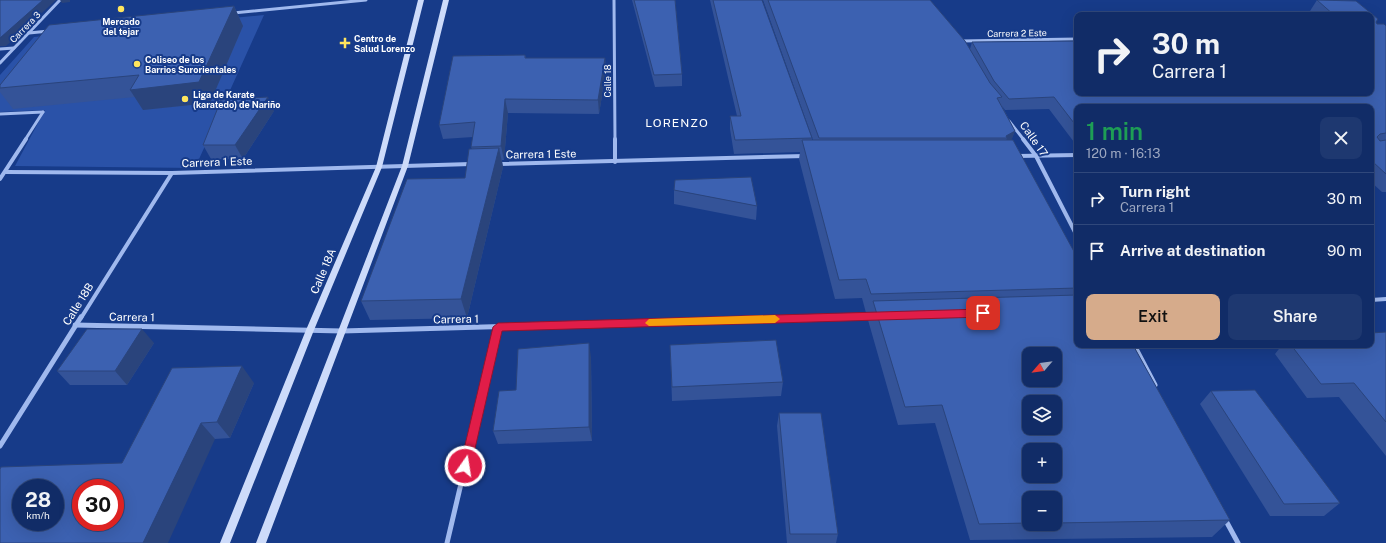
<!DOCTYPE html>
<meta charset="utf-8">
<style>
:root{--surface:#112c67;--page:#1e3870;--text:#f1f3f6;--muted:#9ca7c0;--line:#30487b;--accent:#d6ab8b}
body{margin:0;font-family:"Public Sans",sans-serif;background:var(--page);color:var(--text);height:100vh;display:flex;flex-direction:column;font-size:15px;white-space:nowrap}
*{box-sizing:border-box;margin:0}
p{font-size:13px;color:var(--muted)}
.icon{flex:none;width:22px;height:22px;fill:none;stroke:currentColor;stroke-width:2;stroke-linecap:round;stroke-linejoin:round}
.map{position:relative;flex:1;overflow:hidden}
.panel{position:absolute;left:1074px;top:104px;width:300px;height:244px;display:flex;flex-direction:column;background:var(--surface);border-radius:8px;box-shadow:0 4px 16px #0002,0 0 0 1px var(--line)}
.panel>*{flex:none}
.banner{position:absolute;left:1074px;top:12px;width:300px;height:84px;border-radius:8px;box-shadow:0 4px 16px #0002,0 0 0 1px var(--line);background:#112c67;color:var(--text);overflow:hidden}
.needle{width:26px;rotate:242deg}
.fabs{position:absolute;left:1022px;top:347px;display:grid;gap:8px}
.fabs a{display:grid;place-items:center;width:40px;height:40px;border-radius:8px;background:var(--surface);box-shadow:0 4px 16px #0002,0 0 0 1px var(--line);font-size:20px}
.speed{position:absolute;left:12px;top:479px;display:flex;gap:8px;font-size:20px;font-weight:700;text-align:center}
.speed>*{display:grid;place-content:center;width:52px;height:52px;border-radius:50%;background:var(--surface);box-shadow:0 4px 16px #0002,0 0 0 1px var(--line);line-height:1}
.speed small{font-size:10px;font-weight:400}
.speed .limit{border:6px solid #d22;background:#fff;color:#111}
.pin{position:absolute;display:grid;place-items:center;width:34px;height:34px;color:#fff;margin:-17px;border-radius:8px;box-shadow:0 2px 6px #0006}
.me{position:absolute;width:44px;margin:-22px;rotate:13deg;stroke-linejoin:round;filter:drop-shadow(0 0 3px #0008)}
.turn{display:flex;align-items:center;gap:14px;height:84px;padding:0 12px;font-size:18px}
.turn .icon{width:52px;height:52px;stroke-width:2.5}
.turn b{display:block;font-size:28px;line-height:34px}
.round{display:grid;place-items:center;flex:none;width:42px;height:42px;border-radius:8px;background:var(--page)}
.head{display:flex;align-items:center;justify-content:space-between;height:68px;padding:0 12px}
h1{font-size:24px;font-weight:600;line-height:30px;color:#1e9e55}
.button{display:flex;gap:8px;margin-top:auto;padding:8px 12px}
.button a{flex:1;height:46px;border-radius:8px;background:var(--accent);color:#111;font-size:16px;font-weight:600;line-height:46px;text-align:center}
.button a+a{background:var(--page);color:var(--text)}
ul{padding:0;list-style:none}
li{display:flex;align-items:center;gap:12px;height:52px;padding:0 12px;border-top:1px solid var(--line)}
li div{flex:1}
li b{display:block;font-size:15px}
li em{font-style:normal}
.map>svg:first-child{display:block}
.green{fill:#2a52a8}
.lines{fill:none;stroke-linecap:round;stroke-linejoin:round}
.street-far2{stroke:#a0b9ee;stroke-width:3}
.street-far1{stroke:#a0b9ee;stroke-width:4}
.street{stroke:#a0b9ee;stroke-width:5}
.secondary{fill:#cddbfa;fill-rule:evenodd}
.wall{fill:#345398;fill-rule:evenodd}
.shaded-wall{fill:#2a447c}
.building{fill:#3c61b1;stroke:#2a447c;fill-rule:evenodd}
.route{fill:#e11d48;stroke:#92132f}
.slow{fill:#f59e0b}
.poi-dot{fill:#ffe55d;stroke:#173b89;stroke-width:1.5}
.labels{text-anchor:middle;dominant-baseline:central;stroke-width:4;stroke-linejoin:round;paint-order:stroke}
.far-poi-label{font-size:9px;font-weight:bold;fill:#fff;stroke:#173b89;text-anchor:start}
.far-street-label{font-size:9px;fill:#fff;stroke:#173b89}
.street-label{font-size:11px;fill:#fff;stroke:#173b89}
.neighbourhood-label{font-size:12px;letter-spacing:1px;fill:#fff;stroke:#173b89}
</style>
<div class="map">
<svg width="1386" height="543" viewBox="0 0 1386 543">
<rect width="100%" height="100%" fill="#173b89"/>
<polygon class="green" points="264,15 195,168 15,166 45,110 0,112 0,75 34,37"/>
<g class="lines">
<g class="street-far2">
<polyline points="614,0 615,140"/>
<polyline points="233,13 366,0"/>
<polyline points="29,33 49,31"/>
<polyline points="961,41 1077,39"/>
<polyline points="0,49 14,48"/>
<polyline points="0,63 60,0"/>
<polyline points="0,114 43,112"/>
<polyline points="1009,121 1024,140"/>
<polyline points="25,140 43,112"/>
</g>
<g class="street-far1">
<polyline points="615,139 615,162"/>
<polyline points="1023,139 1036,156 1077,236"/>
<polyline points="1018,156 1077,155"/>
<polyline points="498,164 805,156"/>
<polyline points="6,172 172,173 471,164"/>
<polyline points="0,179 26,139"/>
<polyline points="1371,300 1386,299"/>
<polyline points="81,318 172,173"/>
<polyline points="814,318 873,316"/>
</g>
<g class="street">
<polyline points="75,325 342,331 849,317"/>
<polyline points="1134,345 1155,385"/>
<polyline points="0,446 81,317"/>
<polyline points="1225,519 1238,543"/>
<polyline points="447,543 498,327"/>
</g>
<g class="secondary">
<polygon points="418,0 424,0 382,167 314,330 230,543 220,543 306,330 376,167"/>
<polygon points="443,0 449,0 408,166 266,543 256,543 402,166"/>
</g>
</g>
<g class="wall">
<polygon points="632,0 675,0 682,74 682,86 655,87"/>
<path d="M710 0H762L812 138V140H813L763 0H930L965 41 970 49 972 42 1077 41V93H1371V15H1314L1310 11 1317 0 1356 1 1378 19 1376 22 1377 24H1384L1386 26V192H1382L1371 182V107H1077V146L1049 109 1005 110 1002 106 1015 131 1011 140H1013L1077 257V345H1133L1230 520 1212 537 970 540 935 423 898 425 868 320 870 313H866L862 298 835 299 799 159 800 152 734 154 730 129V116H737ZM1029 354H1055V380H1029ZM1029 402H1055V428H1029ZM1029 450H1055V476H1029ZM1029 498H1055V524H1029Z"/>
<polygon points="234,6 243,26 210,103 143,110 135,97 13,109 0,92 0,85"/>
<polygon points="525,55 526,58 605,58 606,71 599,114 508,113 504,160 502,160 503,167 467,318 370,320 361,301 465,178 472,149 471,147 473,137 443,139 439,125"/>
<polygon points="274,111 243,159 211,159 203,145"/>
<polygon points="674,190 757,206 756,220 674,204"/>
<polygon points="1386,332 1386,456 1339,397 1307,398 1275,354 1282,345 1371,345"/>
<polygon points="154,343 127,385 70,385 57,371"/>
<polygon points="670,345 783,382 781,396 672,401"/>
<polygon points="591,357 592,441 498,444 493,431 516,390"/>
<polygon points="254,383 230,438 215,439 122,463"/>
<polygon points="1211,391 1340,503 1324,516 1270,516 1200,404"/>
<polygon points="779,413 838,534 836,543 787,543 777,426"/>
</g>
<g class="shaded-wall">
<polygon points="43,0 56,0 6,46 0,46 0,38"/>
<polygon points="60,0 70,0 70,2 62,3"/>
<polygon points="234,6 243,26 210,103 143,110 130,90"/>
<polygon points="605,58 606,71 599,114 598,100"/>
<polygon points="268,97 274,111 243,159 235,145"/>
<polygon points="505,99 508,113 504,160 501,146"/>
<polygon points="1015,131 1010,144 1004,147 1007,138 1006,136"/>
<polygon points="499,148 503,167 467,318 461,299"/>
<polygon points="142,329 154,343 127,385 115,371"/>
<polygon points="589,343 591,357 592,441 589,427"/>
<polygon points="242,366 254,383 230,438 217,422"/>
<polygon points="201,423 215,439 168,543 143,543"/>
</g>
<g class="building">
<polygon points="0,0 43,0 0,38"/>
<polygon points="634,0 675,0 682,74 654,75"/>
<polygon points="713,0 762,0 812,138 735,140 730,116 741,116"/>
<polygon points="768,0 930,0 965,41 990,83 1002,97 997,98 1015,131 1006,136 1007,138 819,138"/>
<polygon points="1317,0 1356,1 1378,19 1376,22 1377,24 1384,24 1386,26 1386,133 1380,134 1377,137 1380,141 1386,140 1386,174 1373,162 1371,162 1371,107 1077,107 1077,127 1054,97 1009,99 994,81 972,42 1077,41 1077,93 1371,93 1371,15 1334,15"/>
<polygon points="234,6 199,82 130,90 139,75 0,88 0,85 49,25"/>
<polygon points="525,55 525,58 605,58 598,100 505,99 501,146 471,147 475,122 439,125 453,56"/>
<polygon points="268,97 235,145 203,145 221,100"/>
<polygon points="802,140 1013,140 1077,257 1077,288 871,294 866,279 839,280"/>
<polygon points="499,148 461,299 361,301 407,179 465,178 469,149"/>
<polygon points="751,177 757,206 674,190 675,180"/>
<path d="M1077 295V345H1133L1230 520 1055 523V498H1029V523L979 524 942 405 905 407 873 301ZM1029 354H1055V380H1029ZM1029 402H1055V428H1029ZM1029 450H1055V476H1029Z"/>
<polygon points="87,329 142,329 115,371 57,371"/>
<polygon points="1386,332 1386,422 1354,383 1321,384 1291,345 1371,345 1371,333"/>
<polygon points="776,340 783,382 672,387 670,345"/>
<polygon points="589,343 589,427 493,431 499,391 516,390 518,349"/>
<path d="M242 366 217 422 201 423 143 543H0V469L1 467 122 463 172 368ZM21 488H55V522H21ZM81 488H115V522H81Z"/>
<polygon points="1255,390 1340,503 1284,504 1211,391"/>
<polygon points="779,413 821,413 838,534 790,534"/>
</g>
<polygon class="route" points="983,309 988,313 983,317 502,331 471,466 469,470 465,471 461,470 460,466 493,327 498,323"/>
<polygon class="slow" points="775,315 780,319 775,323 649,326 645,323 649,319"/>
<g class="poi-dot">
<circle cx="121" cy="9" r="4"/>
<path d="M343 37h4v4h4v4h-4v4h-4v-4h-4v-4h4z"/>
<circle cx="137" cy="64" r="4"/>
<circle cx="185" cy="99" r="4"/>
</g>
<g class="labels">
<g class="far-poi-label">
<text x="121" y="21" text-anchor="middle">Mercado<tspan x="121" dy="10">del tejar</tspan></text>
<text x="354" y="38">Centro de<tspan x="354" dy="10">Salud Lorenzo</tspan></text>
<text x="145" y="59">Coliseo de los<tspan x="145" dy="10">Barrios Surorientales</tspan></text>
<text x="193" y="94">Liga de Karate<tspan x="193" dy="10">(karatedo) de Nariño</tspan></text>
</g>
<g class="far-street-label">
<text transform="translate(25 27) rotate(-46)">Carrera 3</text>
<text transform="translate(1017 33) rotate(-1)">Carrera 2 Este</text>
<text transform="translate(607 81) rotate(-90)">Calle 18</text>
</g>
<g class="street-label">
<text transform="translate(1034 139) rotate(55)">Calle 17</text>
<text transform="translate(541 154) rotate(-1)">Carrera 1 Este</text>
<text transform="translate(217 162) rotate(-2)">Carrera 1 Este</text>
<text transform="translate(323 271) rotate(-67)">Calle 18A</text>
<text transform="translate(78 304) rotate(-58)">Calle 18B</text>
<text transform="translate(132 317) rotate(1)">Carrera 1</text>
<text transform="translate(456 319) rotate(-1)">Carrera 1</text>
</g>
<g class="neighbourhood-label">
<text x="677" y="123">LORENZO</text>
</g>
</g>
</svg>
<div class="fabs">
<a><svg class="needle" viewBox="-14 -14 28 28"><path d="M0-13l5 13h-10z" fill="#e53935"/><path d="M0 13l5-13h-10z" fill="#9ca7c0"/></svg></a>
<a><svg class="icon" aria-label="layers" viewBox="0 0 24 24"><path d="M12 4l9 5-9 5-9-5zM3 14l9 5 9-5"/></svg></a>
<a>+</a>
<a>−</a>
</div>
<div class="speed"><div>28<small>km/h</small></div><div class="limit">30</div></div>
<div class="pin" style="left:983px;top:313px;background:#d93025"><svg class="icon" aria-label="arrive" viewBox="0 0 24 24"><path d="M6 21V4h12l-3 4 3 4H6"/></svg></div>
<svg class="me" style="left:465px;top:466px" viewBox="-20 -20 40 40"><circle r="17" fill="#e11d48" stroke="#fff" stroke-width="3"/><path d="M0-11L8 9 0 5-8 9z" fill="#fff"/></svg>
<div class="banner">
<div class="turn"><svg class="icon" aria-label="right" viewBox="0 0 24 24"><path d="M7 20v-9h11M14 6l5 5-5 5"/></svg><div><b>30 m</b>Carrera 1</div></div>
</div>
<section class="panel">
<div class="head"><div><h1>1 min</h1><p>120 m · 16:13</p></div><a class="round"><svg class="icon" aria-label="close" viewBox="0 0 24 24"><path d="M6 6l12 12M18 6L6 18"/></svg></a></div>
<ul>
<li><svg class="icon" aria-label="right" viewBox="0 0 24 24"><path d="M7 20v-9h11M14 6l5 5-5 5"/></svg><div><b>Turn right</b><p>Carrera 1</p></div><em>30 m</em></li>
<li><svg class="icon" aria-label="arrive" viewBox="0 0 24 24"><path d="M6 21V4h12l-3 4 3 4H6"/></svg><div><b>Arrive at destination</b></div><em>90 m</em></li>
</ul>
<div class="button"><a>Exit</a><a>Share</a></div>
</section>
</div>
